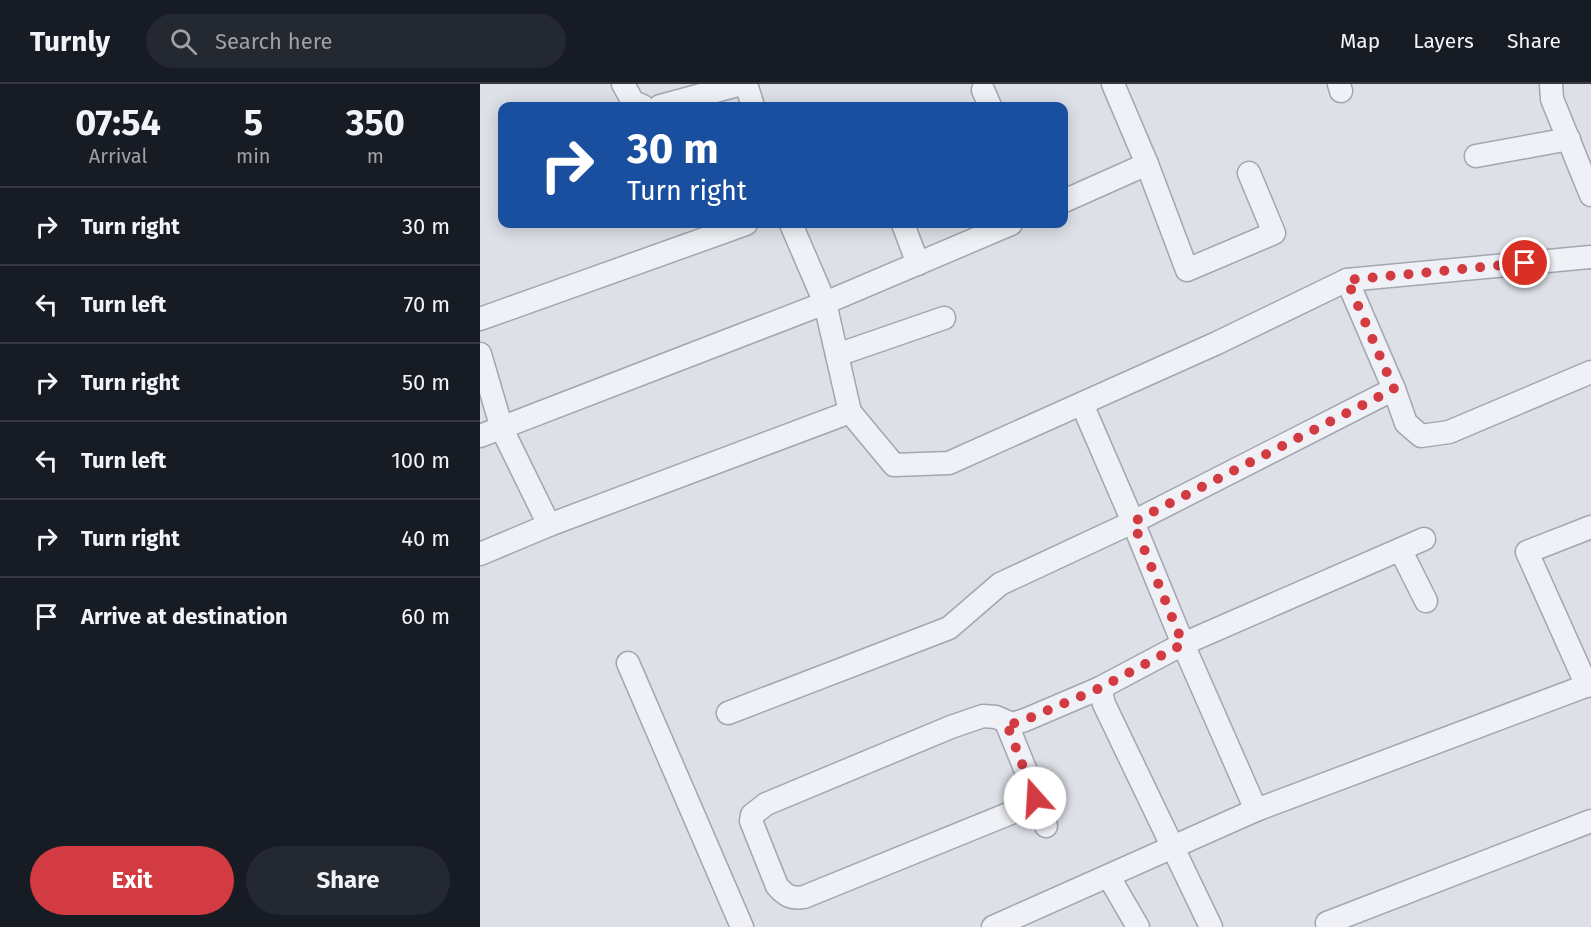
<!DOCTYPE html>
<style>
:root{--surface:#171b24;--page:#242831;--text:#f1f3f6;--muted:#9ea1a6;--line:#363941;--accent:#d33b43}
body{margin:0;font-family:"Fira Sans",sans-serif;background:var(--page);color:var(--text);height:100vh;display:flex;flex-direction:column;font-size:22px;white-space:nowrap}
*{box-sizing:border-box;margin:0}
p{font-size:20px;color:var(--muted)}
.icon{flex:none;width:33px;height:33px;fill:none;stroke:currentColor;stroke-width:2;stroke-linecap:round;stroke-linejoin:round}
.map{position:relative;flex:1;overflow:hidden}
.details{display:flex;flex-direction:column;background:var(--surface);width:480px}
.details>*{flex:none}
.guide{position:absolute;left:18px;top:18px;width:570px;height:126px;border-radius:12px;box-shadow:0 3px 15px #0003;background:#1a4fa0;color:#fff;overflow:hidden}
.pin{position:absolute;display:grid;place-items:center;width:51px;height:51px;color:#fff;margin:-26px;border:3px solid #fff;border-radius:50%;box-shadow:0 2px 6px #0007}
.me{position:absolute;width:66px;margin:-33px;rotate:341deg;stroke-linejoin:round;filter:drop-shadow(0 0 4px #0008)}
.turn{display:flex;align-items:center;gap:21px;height:126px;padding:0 30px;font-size:27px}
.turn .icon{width:78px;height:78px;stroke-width:2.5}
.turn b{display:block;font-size:42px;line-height:51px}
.eta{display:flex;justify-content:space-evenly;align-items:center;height:102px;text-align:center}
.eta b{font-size:36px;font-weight:700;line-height:42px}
.action{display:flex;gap:12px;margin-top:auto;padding:12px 30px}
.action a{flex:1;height:69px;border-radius:36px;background:var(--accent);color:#fff;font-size:24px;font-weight:700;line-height:69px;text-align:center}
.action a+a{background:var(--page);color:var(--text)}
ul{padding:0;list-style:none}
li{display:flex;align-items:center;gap:18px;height:78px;padding:0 30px;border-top:2px solid var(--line)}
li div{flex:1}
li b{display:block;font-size:22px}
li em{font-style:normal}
header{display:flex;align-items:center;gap:36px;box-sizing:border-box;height:84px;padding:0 30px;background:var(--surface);border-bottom:2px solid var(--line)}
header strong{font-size:28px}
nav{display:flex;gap:33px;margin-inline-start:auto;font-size:21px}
.search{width:420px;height:54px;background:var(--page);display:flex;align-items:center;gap:15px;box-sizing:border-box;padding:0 21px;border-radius:33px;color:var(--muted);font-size:22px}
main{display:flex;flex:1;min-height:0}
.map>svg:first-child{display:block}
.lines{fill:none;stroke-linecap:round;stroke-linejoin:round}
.minor-casing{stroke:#a2a6b1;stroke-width:25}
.minor{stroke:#eff1f6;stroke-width:22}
.route{stroke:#d33b43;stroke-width:10;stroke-dasharray:0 18}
</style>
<header>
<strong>Turnly</strong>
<div class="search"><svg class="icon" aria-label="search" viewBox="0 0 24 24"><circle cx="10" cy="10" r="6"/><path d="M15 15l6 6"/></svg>Search here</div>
<nav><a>Map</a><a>Layers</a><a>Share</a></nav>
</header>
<main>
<section class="details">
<div class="eta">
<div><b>07:54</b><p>Arrival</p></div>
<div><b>5</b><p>min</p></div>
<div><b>350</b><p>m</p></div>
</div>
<ul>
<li><svg class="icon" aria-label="right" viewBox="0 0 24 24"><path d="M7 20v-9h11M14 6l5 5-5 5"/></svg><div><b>Turn right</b></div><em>30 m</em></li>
<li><svg class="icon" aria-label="left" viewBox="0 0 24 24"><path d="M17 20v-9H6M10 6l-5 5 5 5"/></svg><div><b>Turn left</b></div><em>70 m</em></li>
<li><svg class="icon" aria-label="right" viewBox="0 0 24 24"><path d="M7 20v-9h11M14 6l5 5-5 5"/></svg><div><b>Turn right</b></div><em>50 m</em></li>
<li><svg class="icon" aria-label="left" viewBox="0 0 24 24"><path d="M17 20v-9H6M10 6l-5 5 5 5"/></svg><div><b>Turn left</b></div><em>100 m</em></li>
<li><svg class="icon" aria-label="right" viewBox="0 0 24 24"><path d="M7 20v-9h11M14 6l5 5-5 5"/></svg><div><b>Turn right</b></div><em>40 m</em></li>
<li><svg class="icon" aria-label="arrive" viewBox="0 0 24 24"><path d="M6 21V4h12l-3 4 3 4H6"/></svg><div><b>Arrive at destination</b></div><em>60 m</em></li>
</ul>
<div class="action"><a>Exit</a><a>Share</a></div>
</section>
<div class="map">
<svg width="1111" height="843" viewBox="0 0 1111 843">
<rect width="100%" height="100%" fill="#dde0e7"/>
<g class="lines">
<defs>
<g id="minor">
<polyline points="143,0 153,18 163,22"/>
<polyline points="266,0 273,22"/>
<polyline points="633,0 667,80 707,186 794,149 769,89"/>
<polyline points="859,0 861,7"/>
<polyline points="1071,0 1072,15 1111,111"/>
<polyline points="503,6 510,22"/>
<polyline points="180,22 262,0"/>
<polyline points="996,72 1089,55"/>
<polyline points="584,117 667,80"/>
<polyline points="311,140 345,219 370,328 414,381 469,379 737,259 867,196 1111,173"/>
<polyline points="423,140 438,180"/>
<polyline points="867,196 914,305 926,339 941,352 969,348 1111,288"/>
<polyline points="0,235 266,140"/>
<polyline points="0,270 22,345 69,441"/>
<polyline points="357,271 464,234"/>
<polyline points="602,320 653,438 703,560 776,726"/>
<polyline points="0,352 345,219 531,140"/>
<polyline points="921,467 946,517"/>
<polyline points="0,470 69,441 370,328"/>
<polyline points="148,579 262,843"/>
<polyline points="1107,602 1047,468 1111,443"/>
<polyline points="248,629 469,544 520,500 653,438 914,305"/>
<path d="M526 638 554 707C556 717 551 719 543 724L324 813C311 815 306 812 297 802L271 737 272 731 286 720 471 643 503 632 516 633 532 640 545 636 620 604"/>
<polyline points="555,714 566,742"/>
<polyline points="629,793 658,843"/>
<polyline points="847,839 1111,737"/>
<polyline points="513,843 776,726 1111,600"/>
<polyline points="731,843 624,620 620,604 703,560 944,455"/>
</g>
</defs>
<use href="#minor" class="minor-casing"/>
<use href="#minor" class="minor"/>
</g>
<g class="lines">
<polyline class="route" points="555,714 526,638 532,640 545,636 620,604 703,560 653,438 914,305 867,196 1045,179"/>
</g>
</svg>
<div class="pin" style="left:1045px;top:179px;background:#d93025"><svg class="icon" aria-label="arrive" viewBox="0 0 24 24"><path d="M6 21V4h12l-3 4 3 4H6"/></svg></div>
<svg class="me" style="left:555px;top:714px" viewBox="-20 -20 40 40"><circle r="19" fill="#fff"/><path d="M0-13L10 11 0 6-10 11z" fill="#d33b43"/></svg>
<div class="guide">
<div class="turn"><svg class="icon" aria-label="right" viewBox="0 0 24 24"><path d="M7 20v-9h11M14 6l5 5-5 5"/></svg><div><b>30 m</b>Turn right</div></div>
</div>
</div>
</main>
